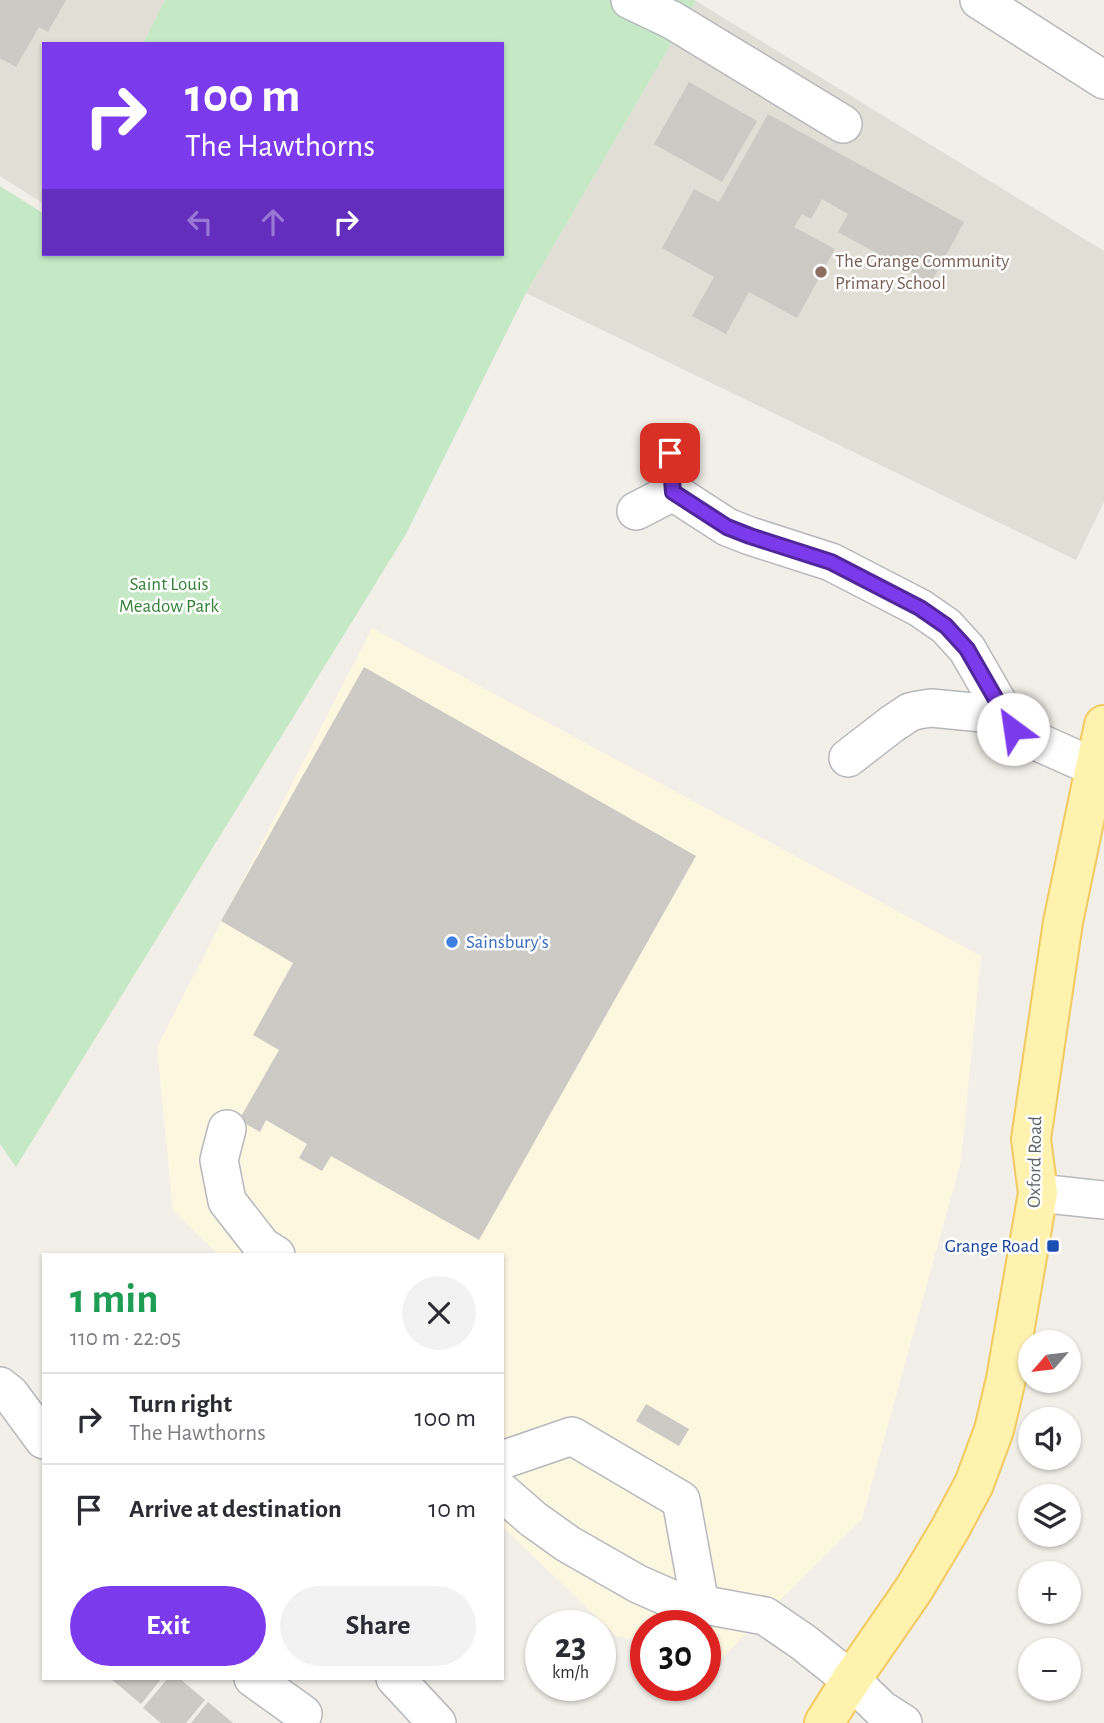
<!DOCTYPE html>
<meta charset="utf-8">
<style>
:root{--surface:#fff;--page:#f2f2f3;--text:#2b2b33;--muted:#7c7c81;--line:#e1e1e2;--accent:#7c3aed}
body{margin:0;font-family:"Alegreya Sans",sans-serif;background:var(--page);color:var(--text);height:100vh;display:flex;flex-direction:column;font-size:26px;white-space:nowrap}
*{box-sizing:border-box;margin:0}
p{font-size:23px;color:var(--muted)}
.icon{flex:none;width:38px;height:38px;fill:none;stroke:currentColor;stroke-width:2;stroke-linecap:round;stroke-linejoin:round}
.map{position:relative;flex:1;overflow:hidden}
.side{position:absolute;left:42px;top:1253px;width:462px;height:427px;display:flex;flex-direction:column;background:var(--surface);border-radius:0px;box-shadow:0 2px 5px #0004}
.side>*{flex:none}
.top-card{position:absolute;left:42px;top:42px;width:462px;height:214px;border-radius:0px;box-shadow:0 2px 5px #0004;background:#7c3aed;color:#fff;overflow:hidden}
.needle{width:46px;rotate:242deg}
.buttons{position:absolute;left:1018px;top:1330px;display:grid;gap:14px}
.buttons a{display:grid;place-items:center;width:63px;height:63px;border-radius:50%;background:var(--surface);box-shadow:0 2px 5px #0004;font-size:35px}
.speed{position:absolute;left:525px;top:1610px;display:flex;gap:14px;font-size:35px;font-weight:700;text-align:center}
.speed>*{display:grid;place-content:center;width:91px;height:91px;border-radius:50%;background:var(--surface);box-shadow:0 2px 5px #0004;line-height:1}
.speed small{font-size:18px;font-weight:400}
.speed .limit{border:10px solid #d22;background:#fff;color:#111}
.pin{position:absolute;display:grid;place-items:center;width:60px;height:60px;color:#fff;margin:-30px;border-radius:14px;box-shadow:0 4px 10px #0006}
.me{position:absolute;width:77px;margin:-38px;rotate:329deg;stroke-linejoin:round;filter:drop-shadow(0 0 5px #0008)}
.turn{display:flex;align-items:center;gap:24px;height:147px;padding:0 28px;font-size:32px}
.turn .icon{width:91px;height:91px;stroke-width:2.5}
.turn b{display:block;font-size:49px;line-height:60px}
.lanes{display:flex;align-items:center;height:66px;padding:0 28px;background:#0003;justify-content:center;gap:35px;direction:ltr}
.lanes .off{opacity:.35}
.round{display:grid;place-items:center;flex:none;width:74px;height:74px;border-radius:37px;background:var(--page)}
.head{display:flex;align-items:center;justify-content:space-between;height:119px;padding:0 28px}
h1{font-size:42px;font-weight:700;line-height:52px;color:#1e9e55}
.button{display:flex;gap:14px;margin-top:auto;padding:14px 28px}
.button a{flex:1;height:80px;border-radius:42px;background:var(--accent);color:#fff;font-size:28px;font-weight:700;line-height:80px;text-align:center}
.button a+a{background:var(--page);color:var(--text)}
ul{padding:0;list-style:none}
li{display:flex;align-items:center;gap:21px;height:91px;padding:0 28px;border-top:2px solid var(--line)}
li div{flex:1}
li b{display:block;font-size:26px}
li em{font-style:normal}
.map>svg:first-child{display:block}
.commercial{fill:#fef7e0}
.education{fill:#e1ded6}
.green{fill:#c5e8c5}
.building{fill:#cccac5}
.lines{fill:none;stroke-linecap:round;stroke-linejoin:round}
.minor-casing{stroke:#b5b8bc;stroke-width:40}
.major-casing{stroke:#f2c960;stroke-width:42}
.minor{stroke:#fff;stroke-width:37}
.major{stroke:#fff2af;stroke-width:38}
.route-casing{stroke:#51269a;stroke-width:18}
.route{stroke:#7c3aed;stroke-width:12}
.education-dot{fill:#8d6e63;stroke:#fff;stroke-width:2.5}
.shop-dot{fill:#3f7fe0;stroke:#fff;stroke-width:2.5}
.transit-dot{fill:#1a4fb4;stroke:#fff;stroke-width:2.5}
.labels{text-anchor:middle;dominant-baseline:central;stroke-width:5;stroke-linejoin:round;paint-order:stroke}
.education-label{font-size:19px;fill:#785e54;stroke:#fff;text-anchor:start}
.park-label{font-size:19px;fill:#348238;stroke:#fff}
.shop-label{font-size:19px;fill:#366cbe;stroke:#fff;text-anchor:start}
.street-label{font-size:19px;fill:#5f6368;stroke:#fff}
.transit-label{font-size:19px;fill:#164399;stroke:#fff;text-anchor:end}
</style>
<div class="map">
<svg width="1104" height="1723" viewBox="0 0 1104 1723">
<rect width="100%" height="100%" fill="#f1efe8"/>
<polygon class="commercial" points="372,628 981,956 961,1161 862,1519 722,1658 705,1654 705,1626 646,1626 646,1642 616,1636 502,1526 502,1255 219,1255 173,1211 157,1047"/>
<g class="education">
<polygon points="0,0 165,0 143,44 44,44 44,204 0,176"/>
<polygon points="696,1 1104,251 1104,502 1076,560 526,293"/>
</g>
<polygon class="green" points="165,0 693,0 696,1 526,293 406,534 16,1167 0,1144 0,186 44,214 44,254 502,254 502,44 143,44"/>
<g class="building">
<polygon points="0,0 66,0 48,32 39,27 16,67 0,58"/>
<polygon points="689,82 757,121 722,182 654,144"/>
<polygon points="768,114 964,222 931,283 838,232 848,214 822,199 811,219 802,214 794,227 835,249 797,318 749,292 726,334 692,316 714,277 662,248 694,189 719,202"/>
<polygon points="364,667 696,856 479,1240 331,1156 322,1171 299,1158 307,1144 266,1120 260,1132 239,1120 279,1050 253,1035 293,963 221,921"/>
<polygon points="646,1404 689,1429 679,1446 636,1421"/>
<polygon points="110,1678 162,1678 141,1704"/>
<polygon points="168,1678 179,1678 205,1700 186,1723 161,1723 143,1708"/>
<polygon points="208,1702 233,1723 191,1723"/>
</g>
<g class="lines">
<defs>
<g id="minor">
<polyline points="630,0 672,20 843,124"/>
<polyline points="979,0 1104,80"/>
<polyline points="670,453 673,492"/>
<polyline points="636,511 673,492 727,527 750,536 831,562 920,608 946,626 967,649 1013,729 1022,735 1094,767"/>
<polyline points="848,758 892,724 910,712 918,710 931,708 1004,715"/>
<polyline points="227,1129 219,1160 227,1201 262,1246 276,1255"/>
<polyline points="1038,1193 1104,1200"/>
<polyline points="0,1386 10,1394 44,1440"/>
<polyline points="502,1460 572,1436 681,1500 700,1604"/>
<polyline points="502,1492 533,1519 568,1544 638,1584 672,1599 765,1616 803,1642 851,1680 881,1709 903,1723"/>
<polyline points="253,1678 303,1714"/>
<polyline points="395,1678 437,1723"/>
</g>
<polyline id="major" points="824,1723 851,1680 914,1589 950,1529 974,1484 994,1430 1006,1379 1038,1193 1031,1139 1063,922 1104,725"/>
</defs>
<use href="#minor" class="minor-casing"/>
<use href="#major" class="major-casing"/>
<use href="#minor" class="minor"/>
<use href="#major" class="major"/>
</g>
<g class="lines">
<defs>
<polyline id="route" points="670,453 673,492 727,527 750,536 831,562 920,608 946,626 967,649 1013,729"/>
</defs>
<use href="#route" class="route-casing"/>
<use href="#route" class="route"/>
</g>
<circle class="education-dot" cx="821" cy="272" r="7"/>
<circle class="shop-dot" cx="452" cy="942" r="7"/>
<rect class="transit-dot" x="1046" y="1239" width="14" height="14" rx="3.5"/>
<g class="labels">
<g class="education-label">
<text x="835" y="261">The Grange Community<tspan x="835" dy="22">Primary School</tspan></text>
</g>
<g class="park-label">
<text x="169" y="584">Saint Louis<tspan x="169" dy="22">Meadow Park</tspan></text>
</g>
<g class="shop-label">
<text x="466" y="942">Sainsbury's</text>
</g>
<g class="street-label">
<text transform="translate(1035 1162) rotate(-89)">Oxford Road</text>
</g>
<g class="transit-label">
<text x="1039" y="1246">Grange Road</text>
</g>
</g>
</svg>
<div class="buttons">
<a><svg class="needle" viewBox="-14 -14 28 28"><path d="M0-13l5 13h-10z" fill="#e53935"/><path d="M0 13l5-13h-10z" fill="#7c7c81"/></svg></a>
<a><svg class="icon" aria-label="sound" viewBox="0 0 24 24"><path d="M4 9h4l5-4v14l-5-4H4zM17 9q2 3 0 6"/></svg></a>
<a><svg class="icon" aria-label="layers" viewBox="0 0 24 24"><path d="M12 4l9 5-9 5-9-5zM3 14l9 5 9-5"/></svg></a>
<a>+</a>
<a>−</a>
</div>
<div class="speed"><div>23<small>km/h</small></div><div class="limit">30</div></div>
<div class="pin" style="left:670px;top:453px;background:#d93025"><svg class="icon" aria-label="arrive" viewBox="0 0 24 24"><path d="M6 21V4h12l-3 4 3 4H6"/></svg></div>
<svg class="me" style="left:1013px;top:729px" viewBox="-20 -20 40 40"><circle r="19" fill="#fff"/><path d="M0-13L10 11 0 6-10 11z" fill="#7c3aed"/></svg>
<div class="top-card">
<div class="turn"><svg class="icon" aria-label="right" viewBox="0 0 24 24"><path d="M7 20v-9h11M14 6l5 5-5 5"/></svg><div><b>100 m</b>The Hawthorns</div></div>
<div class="lanes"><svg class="icon off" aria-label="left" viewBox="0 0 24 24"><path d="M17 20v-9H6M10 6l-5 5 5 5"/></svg><svg class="icon off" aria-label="ahead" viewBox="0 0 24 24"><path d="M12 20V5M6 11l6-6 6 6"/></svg><svg class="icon" aria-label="right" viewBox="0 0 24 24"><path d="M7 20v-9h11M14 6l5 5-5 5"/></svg></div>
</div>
<section class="side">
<div class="head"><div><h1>1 min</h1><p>110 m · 22:05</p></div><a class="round"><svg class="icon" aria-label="close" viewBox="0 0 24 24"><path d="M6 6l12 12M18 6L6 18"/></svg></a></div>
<ul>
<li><svg class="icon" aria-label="right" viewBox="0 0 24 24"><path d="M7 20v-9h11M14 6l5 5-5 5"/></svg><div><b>Turn right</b><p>The Hawthorns</p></div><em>100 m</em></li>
<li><svg class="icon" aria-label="arrive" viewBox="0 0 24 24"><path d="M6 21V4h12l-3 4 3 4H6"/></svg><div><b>Arrive at destination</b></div><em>10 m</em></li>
</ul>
<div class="button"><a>Exit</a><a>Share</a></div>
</section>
</div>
